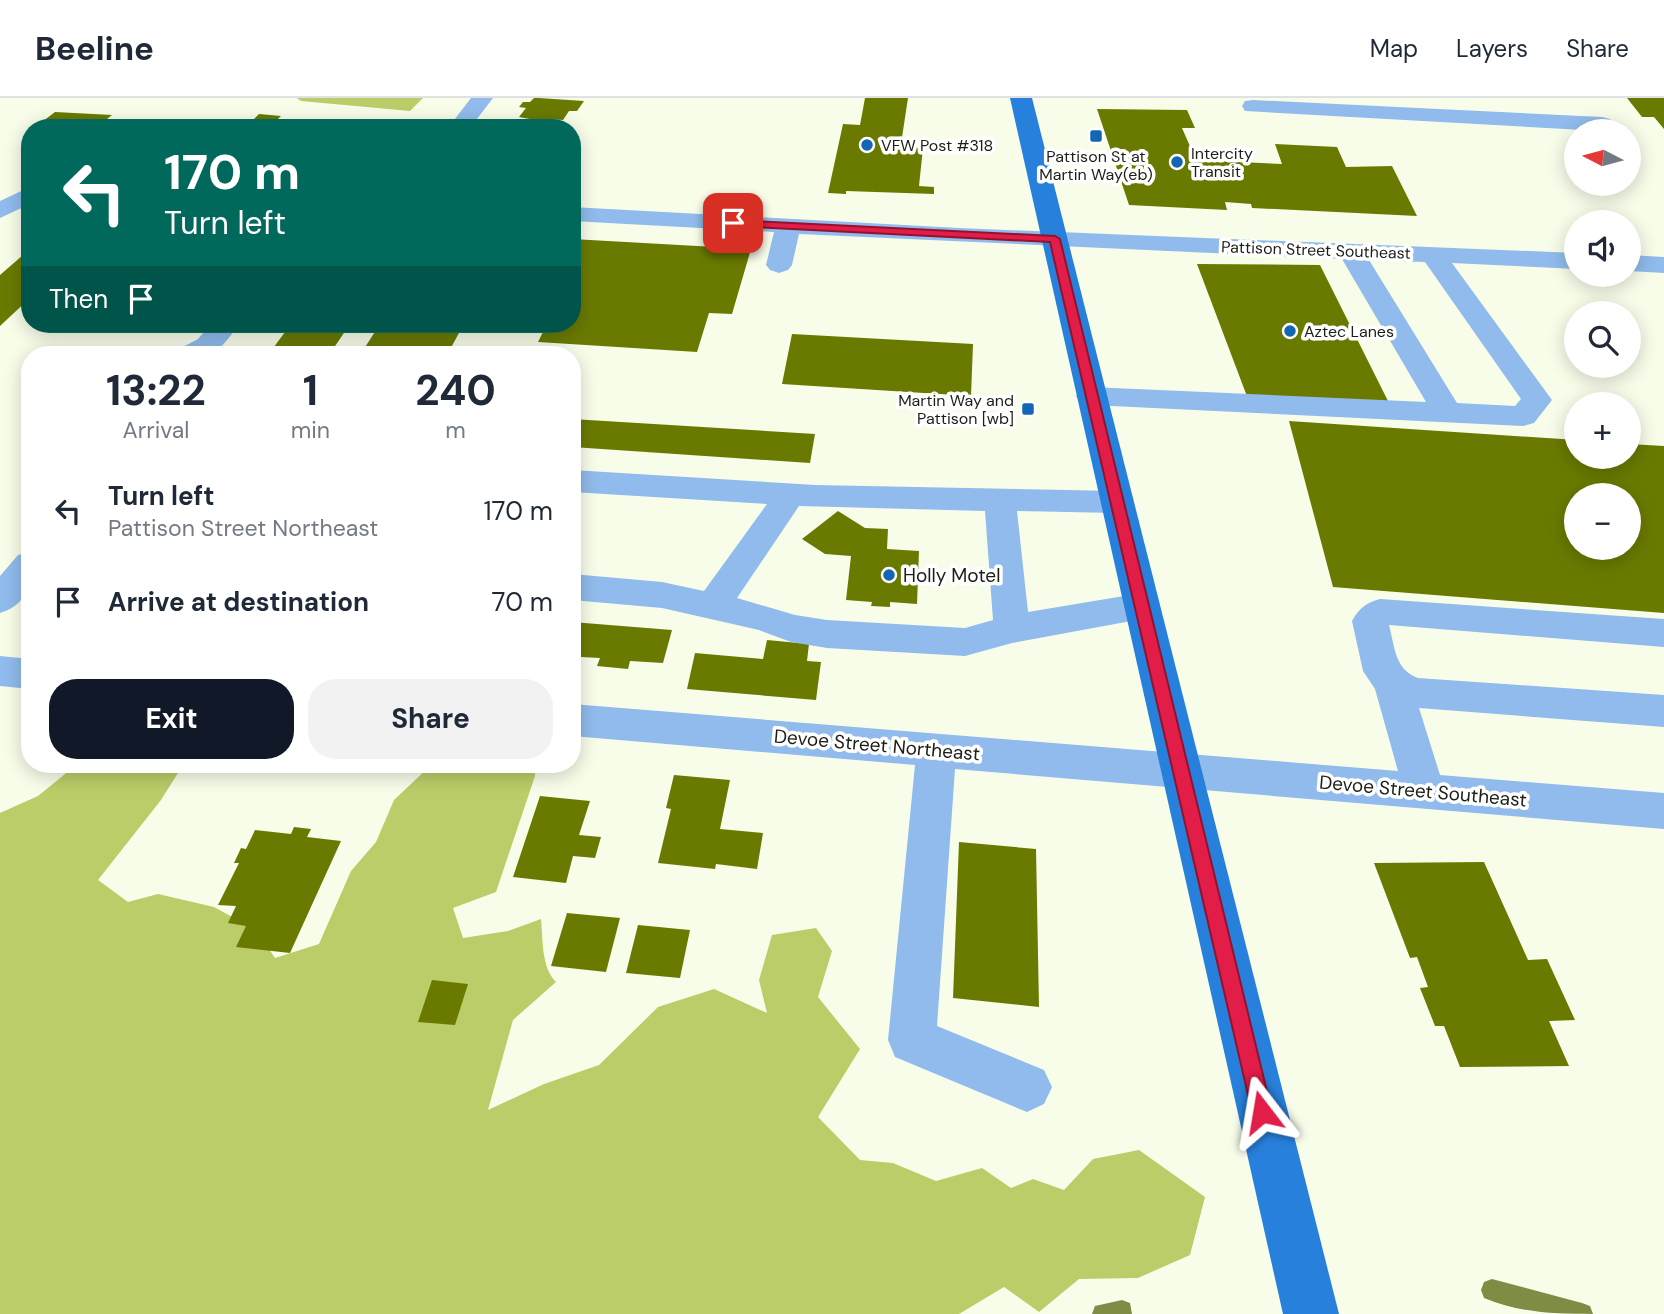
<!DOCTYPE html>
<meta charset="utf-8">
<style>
:root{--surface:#fff;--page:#f2f2f3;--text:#1f2937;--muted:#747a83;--line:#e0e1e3;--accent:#111827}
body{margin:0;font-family:"DM Sans",sans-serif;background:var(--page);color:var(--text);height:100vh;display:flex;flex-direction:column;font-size:26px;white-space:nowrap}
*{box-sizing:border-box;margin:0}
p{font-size:23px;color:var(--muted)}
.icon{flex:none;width:38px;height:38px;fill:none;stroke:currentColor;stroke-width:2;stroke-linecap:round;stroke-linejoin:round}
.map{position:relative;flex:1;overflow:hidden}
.sheet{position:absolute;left:21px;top:248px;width:560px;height:427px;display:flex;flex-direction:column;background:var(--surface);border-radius:28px;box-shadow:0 4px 18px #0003}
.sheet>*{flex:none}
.banner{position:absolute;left:21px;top:21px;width:560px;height:214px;border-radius:28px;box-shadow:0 4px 18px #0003;background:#00695c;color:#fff;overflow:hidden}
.needle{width:46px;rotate:276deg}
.tools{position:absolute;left:1564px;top:21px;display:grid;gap:14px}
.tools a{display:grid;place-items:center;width:77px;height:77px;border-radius:50%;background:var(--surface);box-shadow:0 4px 18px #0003;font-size:35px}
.pin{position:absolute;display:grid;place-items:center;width:60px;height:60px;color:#fff;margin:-30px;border-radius:14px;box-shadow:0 4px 10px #0006}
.me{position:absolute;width:77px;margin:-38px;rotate:346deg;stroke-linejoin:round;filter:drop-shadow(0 0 5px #0008)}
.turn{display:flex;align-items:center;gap:24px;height:147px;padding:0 28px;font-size:32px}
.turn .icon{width:91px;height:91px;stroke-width:2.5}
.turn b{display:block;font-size:49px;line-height:60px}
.then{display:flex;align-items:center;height:66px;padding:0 28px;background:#0003;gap:14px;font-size:26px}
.eta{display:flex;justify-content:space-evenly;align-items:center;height:119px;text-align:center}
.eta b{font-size:42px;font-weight:700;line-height:49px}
.cta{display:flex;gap:14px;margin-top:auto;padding:14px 28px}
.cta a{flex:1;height:80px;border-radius:28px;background:var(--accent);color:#fff;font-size:28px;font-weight:700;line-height:80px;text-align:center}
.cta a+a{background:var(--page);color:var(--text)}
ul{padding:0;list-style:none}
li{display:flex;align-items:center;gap:21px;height:91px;padding:0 28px}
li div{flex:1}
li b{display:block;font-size:26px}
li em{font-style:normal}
header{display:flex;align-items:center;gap:42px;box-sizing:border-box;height:98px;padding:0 35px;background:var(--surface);border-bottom:2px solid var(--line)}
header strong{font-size:33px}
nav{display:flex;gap:38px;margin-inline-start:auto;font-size:24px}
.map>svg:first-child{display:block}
.forest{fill:#bacd68}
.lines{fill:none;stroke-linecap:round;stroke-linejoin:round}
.stream{fill:#7f8d44;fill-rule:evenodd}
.building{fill:#6a7a00;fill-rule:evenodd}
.minor{fill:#90bbec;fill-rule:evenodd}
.major{fill:#2780db;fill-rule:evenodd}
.route{fill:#e11d48;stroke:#92132f;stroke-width:2}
.poi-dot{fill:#1466b4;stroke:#fff;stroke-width:2.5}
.labels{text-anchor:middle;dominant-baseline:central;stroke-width:7;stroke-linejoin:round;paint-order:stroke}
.far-poi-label{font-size:16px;fill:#1c1e17;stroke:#fff;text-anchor:start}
.far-street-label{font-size:16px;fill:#1c1e17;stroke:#fff}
.poi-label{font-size:19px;fill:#1c1e17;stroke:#fff;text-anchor:start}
.street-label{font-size:19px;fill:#1c1e17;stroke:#fff}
</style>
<header>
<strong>Beeline</strong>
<nav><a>Map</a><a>Layers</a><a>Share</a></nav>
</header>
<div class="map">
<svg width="1664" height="1216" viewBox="0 0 1664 1216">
<rect width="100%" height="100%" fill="#f8fdea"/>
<g class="forest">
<polygon points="297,0 423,0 410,13 301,3"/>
<path d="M76 667H183L161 702 98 782 128 804 158 796 214 809 256 832 275 860 319 846 351 773 376 744 394 702 431 667H535V678L496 794 453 810 463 840 508 833 541 821C543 841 541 869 556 884L513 922 488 1012 544 986 599 967 658 909 714 891 767 915 759 882 772 837 816 830 832 853 818 899 860 951 818 1019 860 1062 893 1065 936 1083 982 1070 1011 1090 1033 1081 1064 1092 1093 1061 1139 1052 1205 1099 1190 1157 1138 1180 1079 1181 1039 1214 1004 1189 959 1216H0V715L38 698Z"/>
</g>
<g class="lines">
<g class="stream">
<path d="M1492 1181 1582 1205 1590 1208 1593 1216C1555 1216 1520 1215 1484 1200L1481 1192 1484 1184Z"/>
<polygon points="1122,1202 1130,1205 1132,1216 1092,1216 1095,1208"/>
</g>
</g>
<g class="building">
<polygon points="534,0 539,0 584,3 577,13 569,13 563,22 549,21 546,24 519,19 526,10 519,9 523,4 530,4"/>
<polygon points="865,0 908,0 901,46 897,46 896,49 923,50 919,88 934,89 934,96 846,93 846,96 828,95 843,26 860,27"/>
<polygon points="1627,0 1664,0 1664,31 1654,19 1642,19"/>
<polygon points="1097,11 1187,12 1195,30 1182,30 1196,62 1282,66 1275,46 1337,49 1346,69 1392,68 1417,118 1252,110 1251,106 1225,104 1227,112 1129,107"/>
<polygon points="55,14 112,17 96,30 34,30"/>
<polygon points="259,16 281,18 269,30 245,30"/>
<polygon points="286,24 313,25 308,30 280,30"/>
<polygon points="572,141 751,151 732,216 709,215 697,254 538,244 547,226 572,226"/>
<polygon points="30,151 30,200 0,228 0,177"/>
<polygon points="1197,166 1320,167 1388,303 1248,301"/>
<polygon points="291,226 350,226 329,257 268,257"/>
<polygon points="380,226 429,226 424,233 459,235 447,257 360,257"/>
<polygon points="792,236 973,246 971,298 782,286"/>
<polygon points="572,321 815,336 810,365 572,349"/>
<path d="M1289 323 1577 342V359H1629V346L1664 348V515L1333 489ZM1577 397H1629V450H1577Z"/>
<polygon points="838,413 865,430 888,431 887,451 919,453 917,506 890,504 890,509 871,508 872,504 846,502 851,458 825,456 802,441"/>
<polygon points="572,524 672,532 663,565 630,563 628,571 597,568 600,560 581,559 578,569 572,569"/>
<polygon points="767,542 809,546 807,563 821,564 816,602 687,591 695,555 763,561"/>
<polygon points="674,677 730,682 720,731 763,735 757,771 716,766 715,771 658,765 671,711 666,710"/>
<polygon points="540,698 590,703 579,737 601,739 595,760 573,758 566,785 513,779"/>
<polygon points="294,729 311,731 307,739 341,743 290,855 236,849 246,828 228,825 236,808 218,807 239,765 234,765 241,750 246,751 255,732 291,736"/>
<polygon points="959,744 1036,751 1039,909 953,900"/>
<polygon points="1484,764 1528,862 1547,861 1575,922 1549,923 1569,968 1460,969 1444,928 1435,928 1420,890 1428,889 1417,859 1410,860 1374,765"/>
<polygon points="567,815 620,820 606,874 551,868"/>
<polygon points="638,827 690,832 680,880 626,875"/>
<polygon points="432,882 468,886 455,927 418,924"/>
</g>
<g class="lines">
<g class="minor">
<polygon points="471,0 493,0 470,30 448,30"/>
<polygon points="1253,2 1602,19 1610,21 1613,26 1610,31 1602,33 1245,13 1242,8 1245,3"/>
<polygon points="30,89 30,106 0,120 0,103"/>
<path d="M572 109 959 130 1577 155V171L1452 165 1552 302 1534 325 1523 328 1091 307 1081 305 1076 298 1081 291 1091 289 1426 304 1342 161 799 136 792 167 788 172 779 175 770 172 766 167 774 134 572 123ZM1369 162 1425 164 1521 301 1515 308 1457 305Z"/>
<polygon points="1629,157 1664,159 1664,175 1629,173"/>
<path d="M211 226H239C216 259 214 257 175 257L179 251 198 241Z"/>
<path d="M572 372 815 387 1117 393 1129 396 1133 404 1129 412 1117 415 1017 413 1028 514 1142 495 1155 499 1160 508 1155 517 1142 521 1012 545 965 558 827 550 791 544 759 532 662 510 572 502V476L662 484 704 493 767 406 572 394ZM799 408 985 413 993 522 965 530 827 522 795 517 737 500Z"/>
<path d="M30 454C30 482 32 505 0 515V478L18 457Z"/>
<path d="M1380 501 1664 521V549L1389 527C1395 550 1395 572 1418 580L1664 597V629L1419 610 1440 677 1664 695V731L955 671 937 928 1044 972 1052 989 1044 1006 1027 1014 895 959 888 942 915 667 572 638V606L1398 673 1375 591 1363 573 1352 523C1359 510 1366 505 1380 501Z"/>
<polygon points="0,558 30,561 30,591 0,588"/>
</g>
<polygon class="major" points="1010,0 1032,0 1339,1216 1283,1216"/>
</g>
<polygon class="route" points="730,122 1055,138 1060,141 1272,1014 1269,1021 1262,1024 1255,1021 1252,1014 1050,144 733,128 728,125"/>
<g class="poi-dot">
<rect x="1089" y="31" width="14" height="14" rx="3.5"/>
<circle cx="867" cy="47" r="7"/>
<circle cx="1177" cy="64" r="7"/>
<circle cx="1290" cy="233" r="7"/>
<rect x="1021" y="304" width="14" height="14" rx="3.5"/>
<circle cx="889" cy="477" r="7"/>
</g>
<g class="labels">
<g class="far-poi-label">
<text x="881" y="47">VFW Post #318</text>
<text x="1191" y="55">Intercity<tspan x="1191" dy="18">Transit</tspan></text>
<text x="1096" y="58" text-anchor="middle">Pattison St at<tspan x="1096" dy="18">Martin Way(eb)</tspan></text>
<text x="1304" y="233">Aztec Lanes</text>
<text x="1014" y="302" text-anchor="end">Martin Way and<tspan x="1014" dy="18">Pattison [wb]</tspan></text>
</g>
<g class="far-street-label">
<text transform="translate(1316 152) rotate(2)">Pattison Street Southeast</text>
</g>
<g class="poi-label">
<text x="903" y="477">Holly Motel</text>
</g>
<g class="street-label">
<text transform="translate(877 647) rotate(5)">Devoe Street Northeast</text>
<text transform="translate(1423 693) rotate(5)">Devoe Street Southeast</text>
</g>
</g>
</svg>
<div class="tools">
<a><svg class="needle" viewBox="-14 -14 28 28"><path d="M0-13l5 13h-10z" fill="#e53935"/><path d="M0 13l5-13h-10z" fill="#747a83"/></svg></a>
<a><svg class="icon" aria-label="sound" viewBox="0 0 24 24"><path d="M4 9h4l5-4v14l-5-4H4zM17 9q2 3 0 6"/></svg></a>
<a><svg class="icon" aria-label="search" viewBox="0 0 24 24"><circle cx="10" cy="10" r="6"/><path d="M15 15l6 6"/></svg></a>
<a>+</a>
<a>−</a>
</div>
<div class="pin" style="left:733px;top:125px;background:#d93025"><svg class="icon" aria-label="arrive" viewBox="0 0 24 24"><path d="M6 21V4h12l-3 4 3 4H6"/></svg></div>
<svg class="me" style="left:1262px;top:1014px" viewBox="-20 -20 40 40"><path d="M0-17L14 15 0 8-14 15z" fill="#e11d48" stroke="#fff" stroke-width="4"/></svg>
<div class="banner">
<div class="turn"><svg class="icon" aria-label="left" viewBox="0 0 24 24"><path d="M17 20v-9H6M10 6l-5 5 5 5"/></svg><div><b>170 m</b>Turn left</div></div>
<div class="then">Then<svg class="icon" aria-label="arrive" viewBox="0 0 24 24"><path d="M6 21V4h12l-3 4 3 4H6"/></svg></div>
</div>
<section class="sheet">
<div class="eta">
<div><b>13:22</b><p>Arrival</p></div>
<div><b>1</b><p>min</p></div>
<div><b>240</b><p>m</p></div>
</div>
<ul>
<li><svg class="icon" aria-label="left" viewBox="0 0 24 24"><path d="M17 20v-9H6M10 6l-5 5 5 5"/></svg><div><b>Turn left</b><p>Pattison Street Northeast</p></div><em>170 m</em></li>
<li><svg class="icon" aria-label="arrive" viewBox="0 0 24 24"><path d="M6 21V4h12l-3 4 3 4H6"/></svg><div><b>Arrive at destination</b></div><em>70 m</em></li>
</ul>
<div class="cta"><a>Exit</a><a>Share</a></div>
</section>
</div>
